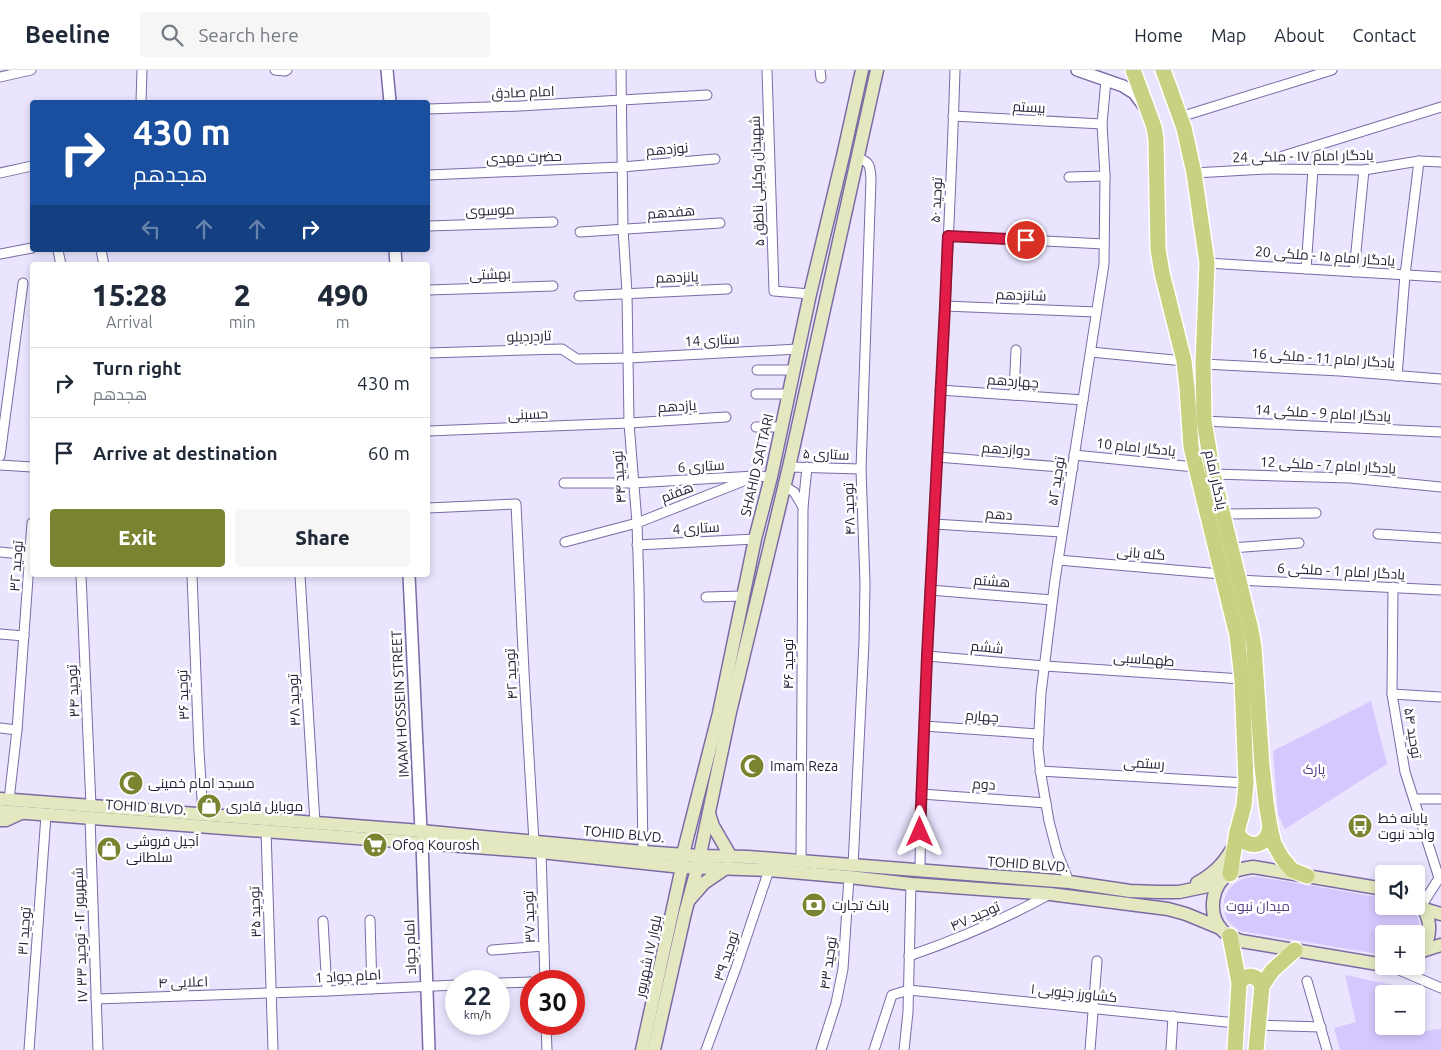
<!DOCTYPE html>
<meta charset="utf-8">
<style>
:root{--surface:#fff;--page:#f6f6f7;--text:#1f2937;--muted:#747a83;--line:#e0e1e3;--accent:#798330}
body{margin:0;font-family:Ubuntu,Cairo,sans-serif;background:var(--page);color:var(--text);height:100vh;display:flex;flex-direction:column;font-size:19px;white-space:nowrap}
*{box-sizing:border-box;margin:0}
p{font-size:16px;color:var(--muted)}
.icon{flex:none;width:28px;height:28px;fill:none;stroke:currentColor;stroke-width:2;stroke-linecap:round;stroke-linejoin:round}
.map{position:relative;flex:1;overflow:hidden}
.side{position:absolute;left:30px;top:192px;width:400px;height:315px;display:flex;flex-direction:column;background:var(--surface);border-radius:5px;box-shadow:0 2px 8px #0003}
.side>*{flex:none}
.hud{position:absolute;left:30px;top:30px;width:400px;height:152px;border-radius:5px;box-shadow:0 2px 8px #0003;background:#1a4fa0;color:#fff;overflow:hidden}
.controls{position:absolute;left:1375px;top:795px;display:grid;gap:10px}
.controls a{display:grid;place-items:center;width:50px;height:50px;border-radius:5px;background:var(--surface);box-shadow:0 2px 8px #0003;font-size:25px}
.speed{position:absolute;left:445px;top:900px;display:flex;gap:10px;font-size:25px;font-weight:700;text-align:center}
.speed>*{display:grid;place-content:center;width:65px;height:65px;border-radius:50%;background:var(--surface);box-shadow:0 2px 8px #0003;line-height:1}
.speed small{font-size:12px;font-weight:400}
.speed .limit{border:8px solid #d22;background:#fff;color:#111}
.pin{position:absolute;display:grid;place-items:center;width:42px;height:42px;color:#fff;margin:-21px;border:2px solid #fff;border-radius:50%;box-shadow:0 1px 5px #0007}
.me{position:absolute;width:55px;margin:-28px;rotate:0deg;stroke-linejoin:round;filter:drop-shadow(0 0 4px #0008)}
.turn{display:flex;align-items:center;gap:18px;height:105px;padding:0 20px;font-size:22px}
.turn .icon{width:65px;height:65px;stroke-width:2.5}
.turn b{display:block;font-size:35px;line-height:42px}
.lanes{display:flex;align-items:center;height:48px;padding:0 20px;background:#0003;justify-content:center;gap:25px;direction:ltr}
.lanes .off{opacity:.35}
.eta{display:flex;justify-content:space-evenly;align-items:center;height:85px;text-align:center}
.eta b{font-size:30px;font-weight:800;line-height:35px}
.button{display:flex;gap:10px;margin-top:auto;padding:10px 20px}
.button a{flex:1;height:58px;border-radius:5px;background:var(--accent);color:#fff;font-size:20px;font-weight:800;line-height:58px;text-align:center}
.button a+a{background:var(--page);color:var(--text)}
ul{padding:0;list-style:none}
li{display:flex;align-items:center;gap:15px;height:70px;padding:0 20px;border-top:1px solid var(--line)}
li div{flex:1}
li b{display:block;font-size:19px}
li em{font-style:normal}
header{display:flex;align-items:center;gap:30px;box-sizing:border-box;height:70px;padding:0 25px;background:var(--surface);border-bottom:1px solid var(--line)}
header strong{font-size:24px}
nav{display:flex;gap:28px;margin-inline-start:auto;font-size:18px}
.search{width:350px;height:45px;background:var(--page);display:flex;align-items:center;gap:12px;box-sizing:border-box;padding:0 18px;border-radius:5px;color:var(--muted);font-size:19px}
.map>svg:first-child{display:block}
.green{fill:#d5c8fe}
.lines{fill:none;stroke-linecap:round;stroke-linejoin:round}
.minor-casing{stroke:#7b6ba5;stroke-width:11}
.tertiary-casing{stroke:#7b6ba5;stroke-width:14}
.secondary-casing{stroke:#7b6ba5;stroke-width:15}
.primary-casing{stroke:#fff;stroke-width:18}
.minor{stroke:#fff;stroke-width:9}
.tertiary{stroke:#fff;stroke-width:11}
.secondary{stroke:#e4e8c0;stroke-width:12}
.primary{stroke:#c8d181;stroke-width:15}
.route-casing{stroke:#92132f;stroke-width:12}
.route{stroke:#e11d48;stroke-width:9}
.labels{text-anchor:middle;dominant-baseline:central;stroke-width:5;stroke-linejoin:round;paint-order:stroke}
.street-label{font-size:14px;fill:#28223a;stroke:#fff}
.poi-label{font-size:14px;fill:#28223a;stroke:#fff;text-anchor:start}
.park-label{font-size:14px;fill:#563e87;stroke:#fff}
</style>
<header>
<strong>Beeline</strong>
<div class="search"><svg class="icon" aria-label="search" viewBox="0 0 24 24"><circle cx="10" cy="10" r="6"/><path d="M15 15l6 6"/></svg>Search here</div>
<nav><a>Home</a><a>Map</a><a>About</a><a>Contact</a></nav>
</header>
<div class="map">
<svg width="1441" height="980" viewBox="0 0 1441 980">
<rect width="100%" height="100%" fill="#eae4fe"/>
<g class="green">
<polygon points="1371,631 1387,694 1285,759 1278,745 1273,681"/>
<path d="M1251 807H1259L1384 828V836H1408C1419 845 1423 856 1416 869V864H1384V885L1240 861C1236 858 1231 855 1228 851 1216 831 1230 810 1251 807Z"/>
<polygon points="1345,905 1412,919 1413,924 1384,924 1384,956 1416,956 1416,934 1424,961 1441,959 1441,980 1340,980 1334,958 1356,952"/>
</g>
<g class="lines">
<defs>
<g id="minor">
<polyline points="275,0 285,1 287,0"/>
<polyline points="621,0 623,159 627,223 629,353 637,453 639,518 643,782"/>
<polyline points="767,0 774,221 810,224"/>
<polyline points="820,0 821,8"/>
<polyline points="0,7 31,0"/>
<polyline points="141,32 142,0"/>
<polyline points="428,39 520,36 707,25"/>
<polyline points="953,46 1102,54"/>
<polyline points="1180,47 1332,0"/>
<polyline points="1266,99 1283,86 1441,37"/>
<polyline points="0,103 32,96"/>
<polyline points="1194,103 1266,99 1364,100 1419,91 1441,92"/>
<polyline points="428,105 622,97 715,89"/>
<polyline points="1069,107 1105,106"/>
<polyline points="428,156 553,152"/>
<polyline points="580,162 720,153"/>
<polyline points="948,166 1104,174"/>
<polyline points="58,180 61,195"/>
<polyline points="101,180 104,195"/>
<polyline points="0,184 32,178"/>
<polyline points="1207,193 1441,207"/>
<polyline points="1306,199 1313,99"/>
<polyline points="1354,202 1364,100"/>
<polyline points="428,220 553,216"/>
<polyline points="579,226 727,219"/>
<polyline points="945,236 1096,242"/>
<polyline points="1091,282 1184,291"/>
<polyline points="428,283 562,279 577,289 628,288 798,279"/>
<polyline points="1203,294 1340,301 1441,309"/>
<polyline points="757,300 794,300"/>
<polyline points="1397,306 1405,205 1419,91"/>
<polyline points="940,320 1083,330"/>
<polyline points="756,324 789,324"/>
<polyline points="1014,325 1016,280"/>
<polyline points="1204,351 1441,362"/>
<polyline points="756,357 782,357"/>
<polyline points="428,361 629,353 726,347"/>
<polyline points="1074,385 1195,397"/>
<polyline points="0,386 23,213"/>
<polyline points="937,387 1073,398"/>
<polyline points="0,395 32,397"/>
<polyline points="789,397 861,399"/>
<polyline points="1213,404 1350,408 1441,417"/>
<polyline points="564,413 633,413 755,406 771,407"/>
<polyline points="784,416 794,422 803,437"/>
<polyline points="428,438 516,434 524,602 534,772"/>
<polyline points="1223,444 1316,443"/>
<polyline points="934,454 1062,462"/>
<polyline points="1378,464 1441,468"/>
<polyline points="565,472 637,453 746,410"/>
<polyline points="637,475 755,469"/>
<polyline points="1231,478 1299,473"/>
<polyline points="0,482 31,485"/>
<polyline points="1058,490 1221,504"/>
<polyline points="81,505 91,736"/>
<polyline points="192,505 199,681 203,745"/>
<polyline points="300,505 315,753"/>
<polyline points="1239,510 1441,520"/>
<polyline points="1393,517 1392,624 1405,702 1439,808"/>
<polyline points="930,520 1052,530"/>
<polyline points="706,527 743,526"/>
<polyline points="0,564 24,566"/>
<polyline points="927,586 1045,596 1242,609"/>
<polyline points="1392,624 1441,627"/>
<polyline points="924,656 1039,664"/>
<polyline points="0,658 17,660"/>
<polyline points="1040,701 1246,713"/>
<polyline points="921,724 1046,733"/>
<polyline points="1415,729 1441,729"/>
<polyline points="9,730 17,660 32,453"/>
<polyline points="90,748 98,980"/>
<polyline points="266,760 273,980"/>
<polyline points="541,782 545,911"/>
<polyline points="801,791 803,437 807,397"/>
<path d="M853 796 864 572 865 513 861 399 871 109C870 97 871 92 858 88"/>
<path d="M920 801C921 704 926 608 931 511 939 341 950 170 955 0"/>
<polyline points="1069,812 1057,782 1049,751 1041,705 1038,678 1041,623 1055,510 1104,194 1105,106 1102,54 1106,10"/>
<polyline points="1422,835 1441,805"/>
<polyline points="370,850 372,919"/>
<polyline points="323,851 327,921"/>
<polyline points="492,880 544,876"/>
<path d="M909 886C958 869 1005 849 1050 824"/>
<polyline points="1390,896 1441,918"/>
<polyline points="1307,911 1327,980"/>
<polyline points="499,913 531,912"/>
<polyline points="96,929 327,921 456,915"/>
<polyline points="546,954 547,980"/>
<polyline points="1257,955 1321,957"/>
<polyline points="29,980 46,745"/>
<polyline points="706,980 736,898 769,800"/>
<polyline points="821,980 836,933 843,899 849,807"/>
<polyline points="874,980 892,925 909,920 1236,953"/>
<polyline points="904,980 908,942 911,814"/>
<polyline points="1090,980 1097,891"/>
<polyline points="1171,980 1173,946"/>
</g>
<g id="tertiary">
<polyline points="387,0 390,32"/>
<polyline points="1077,0 1123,16 1134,23 1143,35"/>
<polyline points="395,180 396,195"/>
<polyline points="409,505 421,761"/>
<polyline points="422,772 429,980"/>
</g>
<g id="secondary">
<polyline points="0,729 421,761 643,782 700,786 748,787 1069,812 1130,821 1158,822 1179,822 1208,816 1222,810"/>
<polyline points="0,741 541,782 682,797 769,800 849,807 911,814 1050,824 1168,839 1186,844 1220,858"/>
<polyline points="709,744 713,756 731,787"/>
<polyline points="0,750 6,750 21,743"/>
<path d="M1197 813C1213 804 1224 794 1233 777"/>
<path d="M1384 819 1253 797C1245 798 1238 799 1230 803 1212 814 1207 842 1221 859 1226 865 1233 868 1241 871L1384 895"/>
<polyline points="690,829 704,813 726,798"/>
<path d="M1416 830C1434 846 1433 871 1416 887"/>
<polyline points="1424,839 1441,844"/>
<polyline points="1422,881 1441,875"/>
<polyline points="642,980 682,797 683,784 719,643 755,469 771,407 810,224 843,86 862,0"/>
<polyline points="654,980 685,843 697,799 730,642 789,397 877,0"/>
</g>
<g id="primary">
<polyline points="1133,0 1154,57 1156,69 1158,179 1162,203 1184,291 1187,318 1191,377 1237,565 1242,609 1246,713 1244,736 1237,762 1230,804"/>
<polyline points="1163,0 1184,58 1194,103 1207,193 1203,294 1204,351 1213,404 1251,560 1254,577 1262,696 1266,732 1270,757 1274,774 1282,788 1292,800 1307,806"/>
<path d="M1237 762C1242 774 1257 780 1266 768 1268 765 1269 761 1270 757"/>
<polyline points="1230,866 1239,913 1235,980"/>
<path d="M1239 913C1246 903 1257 904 1262 916"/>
<polyline points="1256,980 1262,916 1272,901 1295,880"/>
</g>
</defs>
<use href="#minor" class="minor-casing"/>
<use href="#tertiary" class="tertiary-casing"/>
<use href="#secondary" class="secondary-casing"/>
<use href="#primary" class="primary-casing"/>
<use href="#minor" class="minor"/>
<use href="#tertiary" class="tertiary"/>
<use href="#secondary" class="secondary"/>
<use href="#primary" class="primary"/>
</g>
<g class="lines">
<defs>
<polyline id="route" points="920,762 927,586 945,236 948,166 1026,170"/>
</defs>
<use href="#route" class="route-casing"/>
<use href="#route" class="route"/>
</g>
<defs>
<symbol id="mosque-disc" viewBox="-11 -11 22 22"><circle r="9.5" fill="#798330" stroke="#fff"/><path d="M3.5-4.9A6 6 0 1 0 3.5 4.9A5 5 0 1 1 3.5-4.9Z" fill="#fff"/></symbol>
<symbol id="shop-disc" viewBox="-11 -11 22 22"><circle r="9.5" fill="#798330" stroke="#fff"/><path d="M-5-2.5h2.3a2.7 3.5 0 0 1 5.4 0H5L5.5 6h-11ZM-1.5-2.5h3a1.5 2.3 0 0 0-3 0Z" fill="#fff"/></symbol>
<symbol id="bus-disc" viewBox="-11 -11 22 22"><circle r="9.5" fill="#798330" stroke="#fff"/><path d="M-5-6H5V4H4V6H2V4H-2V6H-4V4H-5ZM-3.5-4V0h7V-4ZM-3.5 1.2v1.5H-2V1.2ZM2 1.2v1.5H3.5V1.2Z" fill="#fff"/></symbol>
<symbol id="supermarket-disc" viewBox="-11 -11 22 22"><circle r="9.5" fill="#798330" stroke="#fff"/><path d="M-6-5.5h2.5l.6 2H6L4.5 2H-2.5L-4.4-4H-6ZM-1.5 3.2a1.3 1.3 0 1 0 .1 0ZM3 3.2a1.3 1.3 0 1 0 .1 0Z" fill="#fff"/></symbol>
<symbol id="bank-disc" viewBox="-11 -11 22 22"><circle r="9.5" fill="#798330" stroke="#fff"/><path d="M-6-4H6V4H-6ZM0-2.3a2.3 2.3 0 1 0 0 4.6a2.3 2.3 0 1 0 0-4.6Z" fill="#fff"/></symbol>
</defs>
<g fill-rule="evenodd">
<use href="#mosque-disc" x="738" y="682" width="28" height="28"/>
<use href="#mosque-disc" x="117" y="699" width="28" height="28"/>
<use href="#shop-disc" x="195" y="722" width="28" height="28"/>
<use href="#bus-disc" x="1346" y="742" width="28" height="28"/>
<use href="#supermarket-disc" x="361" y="761" width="28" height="28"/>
<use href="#shop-disc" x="95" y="765" width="28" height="28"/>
<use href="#bank-disc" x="800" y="821" width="28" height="28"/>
</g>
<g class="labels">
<g class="street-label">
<text transform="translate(523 22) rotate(-2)">امام صادق</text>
<text transform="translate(1029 37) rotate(3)">بیستم</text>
<text transform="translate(667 79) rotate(-5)">نوزدهم</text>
<text transform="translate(1303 86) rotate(-1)">یادگار امام ۱۷ - ملکی 24</text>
<text transform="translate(524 87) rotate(-2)">حضرت مهدی</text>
<text transform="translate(757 111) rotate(-92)">شهیدان وکیلی ناطق ۵</text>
<text transform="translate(936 130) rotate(-87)">توحید ۵۰</text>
<text transform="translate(490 140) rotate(-2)">موسوی</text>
<text transform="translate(671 142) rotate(-4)">هفدهم</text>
<text transform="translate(1325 186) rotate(4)">یادگار امام ۱۵ - ملکی 20</text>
<text transform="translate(490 204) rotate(-2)">بهشتی</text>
<text transform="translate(677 207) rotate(-2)">پانزدهم</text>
<text transform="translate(1021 225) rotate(2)">شانزدهم</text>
<text transform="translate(529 266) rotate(-2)">تاردردیلو</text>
<text transform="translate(712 270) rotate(-3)">ستاری 14</text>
<text transform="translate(1323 288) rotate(4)">یادگار امام 11 - ملکی 16</text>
<text transform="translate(1013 311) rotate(4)">چهاردهم</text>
<text transform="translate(677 336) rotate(-4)">یازدهم</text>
<text transform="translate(1323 343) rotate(3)">یادگار امام 9 - ملکی 14</text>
<text transform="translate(528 344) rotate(-2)">حسینی</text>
<text transform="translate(1136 377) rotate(6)">یادگار امام 10</text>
<text transform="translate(1006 379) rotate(4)">دوازدهم</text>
<text transform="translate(826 384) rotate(2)">ستاری ۵</text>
<text transform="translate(757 395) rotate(-77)">SHAHID SATTARI</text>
<text transform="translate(1328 395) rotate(3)">یادگار امام 7 - ملکی 12</text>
<text transform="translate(701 396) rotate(-3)">ستاری 6</text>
<text transform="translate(619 407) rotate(-94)">توحید ۴۴</text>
<text transform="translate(1216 410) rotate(78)">یادگار امام</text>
<text transform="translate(1056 411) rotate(-81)">توحید ۵۲</text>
<text transform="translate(677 422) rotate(-21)">هفتم</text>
<text transform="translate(849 439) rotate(-92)">توحید ۴۸</text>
<text transform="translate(999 444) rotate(4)">دهم</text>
<text transform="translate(696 458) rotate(-3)">ستاری 4</text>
<text transform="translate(1141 483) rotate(5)">گله بانی</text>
<text transform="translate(16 496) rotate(-86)">توحید ۳۲</text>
<text transform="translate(1341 501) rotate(3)">یادگار امام 1 - ملکی 6</text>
<text transform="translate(992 511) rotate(5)">هشتم</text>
<text transform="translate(987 577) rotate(5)">ششم</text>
<text transform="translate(1144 589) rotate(4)">طهماسبی</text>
<text transform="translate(788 594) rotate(-90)">توحید ۴۶</text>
<text transform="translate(511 604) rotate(-93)">توحید ۴۲</text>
<text transform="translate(73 621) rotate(-93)">توحید ۳۴</text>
<text transform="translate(183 625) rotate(-92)">توحید ۳۶</text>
<text transform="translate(294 630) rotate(-93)">توحید ۳۸</text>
<text transform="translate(400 634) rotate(-93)">IMAM HOSSEIN STREET</text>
<text transform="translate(982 646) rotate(4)">چهارم</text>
<text transform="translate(1413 663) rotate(81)">توحید ۵۴</text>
<text transform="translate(1144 693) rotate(3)">رستمی</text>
<text transform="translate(984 714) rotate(4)">دوم</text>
<text transform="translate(146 737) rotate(4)">TOHID BLVD.</text>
<text transform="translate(624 764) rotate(5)">TOHID BLVD.</text>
<text transform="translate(1028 794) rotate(4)">TOHID BLVD.</text>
<text transform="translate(255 842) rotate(-92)">توحید ۳۵</text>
<text transform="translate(975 846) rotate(-24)">توحید ۴۷</text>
<text transform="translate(529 847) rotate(-92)">توحید ۳۷</text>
<text transform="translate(24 861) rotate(-86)">توحید ۳۱</text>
<text transform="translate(80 865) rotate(-92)">۱۷ شهریور ۱۲ - توحید ۳۳</text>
<text transform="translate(410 877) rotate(-92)">امام جواد</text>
<text transform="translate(648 886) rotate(-78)">بلوار ۱۷ شهریور</text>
<text transform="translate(726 886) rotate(-71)">توحید ۳۹</text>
<text transform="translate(828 893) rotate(-82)">توحید ۴۳</text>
<text transform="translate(348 906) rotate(-3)">امام جواد 1</text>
<text transform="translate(183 912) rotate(-2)">اعلایی ۴</text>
<text transform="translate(1074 923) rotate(6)">کشاورز جنوبی ۱</text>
</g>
<g class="poi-label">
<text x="770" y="696">Imam Reza</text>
<text x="148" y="713">مسجد امام خمینی</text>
<text x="226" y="736">موبایل قادری</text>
<text x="1378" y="748">پایانه خط<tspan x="1378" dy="16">واحد نبوت</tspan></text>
<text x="126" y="771">آجیل فروشی<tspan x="126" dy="16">سلطانی</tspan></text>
<text x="392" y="775">Ofoq Kourosh</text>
<text x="832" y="835">بانک تجارت</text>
</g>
<g class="park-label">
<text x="1314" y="699">پارک</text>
<text x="1258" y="836">میدان نبوت</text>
</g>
</g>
</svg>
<div class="controls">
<a><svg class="icon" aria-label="sound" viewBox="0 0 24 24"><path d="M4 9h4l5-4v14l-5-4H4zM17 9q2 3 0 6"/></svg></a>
<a>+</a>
<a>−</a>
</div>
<div class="speed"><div>22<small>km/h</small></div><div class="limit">30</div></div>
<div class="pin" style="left:1026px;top:170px;background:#d93025"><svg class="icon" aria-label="arrive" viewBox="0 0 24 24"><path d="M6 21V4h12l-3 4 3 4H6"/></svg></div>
<svg class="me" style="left:920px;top:762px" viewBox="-20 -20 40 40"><path d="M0-17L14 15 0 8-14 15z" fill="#e11d48" stroke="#fff" stroke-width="4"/></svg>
<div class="hud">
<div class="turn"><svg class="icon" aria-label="right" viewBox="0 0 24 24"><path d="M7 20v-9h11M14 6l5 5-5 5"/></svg><div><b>430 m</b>هجدهم</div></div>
<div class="lanes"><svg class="icon off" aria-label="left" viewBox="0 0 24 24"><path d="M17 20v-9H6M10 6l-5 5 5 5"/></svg><svg class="icon off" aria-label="ahead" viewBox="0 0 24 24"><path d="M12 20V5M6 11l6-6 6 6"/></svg><svg class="icon off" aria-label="ahead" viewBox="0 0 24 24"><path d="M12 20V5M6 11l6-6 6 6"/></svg><svg class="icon" aria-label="right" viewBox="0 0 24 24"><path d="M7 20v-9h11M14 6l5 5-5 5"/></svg></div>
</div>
<section class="side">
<div class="eta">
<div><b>15:28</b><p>Arrival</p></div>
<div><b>2</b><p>min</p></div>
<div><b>490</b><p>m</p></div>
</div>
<ul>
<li><svg class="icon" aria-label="right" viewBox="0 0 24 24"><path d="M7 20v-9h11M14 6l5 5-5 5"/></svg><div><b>Turn right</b><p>هجدهم</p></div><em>430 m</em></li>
<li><svg class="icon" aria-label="arrive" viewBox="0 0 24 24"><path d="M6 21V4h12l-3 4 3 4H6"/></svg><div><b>Arrive at destination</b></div><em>60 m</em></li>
</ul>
<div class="button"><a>Exit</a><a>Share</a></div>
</section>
</div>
